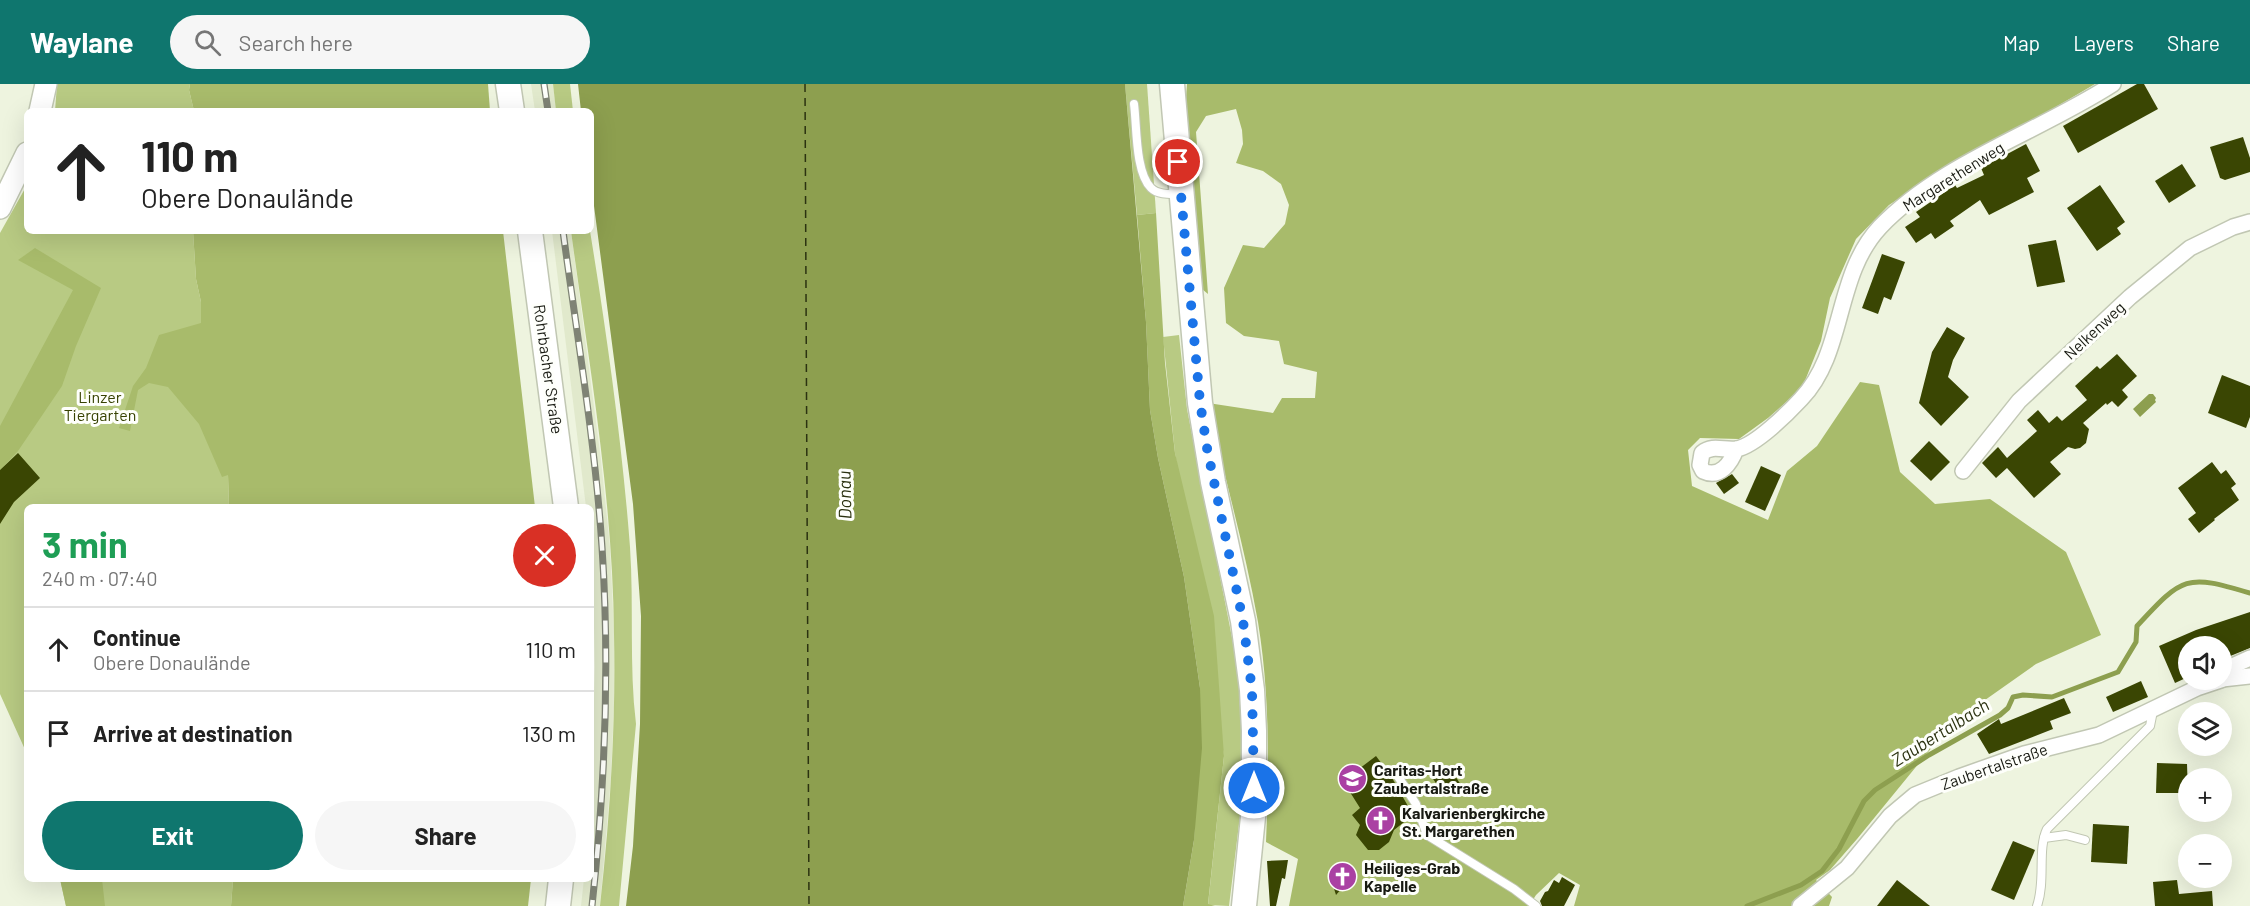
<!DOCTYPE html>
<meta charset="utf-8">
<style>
:root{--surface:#fff;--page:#f6f6f6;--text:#222;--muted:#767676;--line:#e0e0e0;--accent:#0f766e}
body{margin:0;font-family:Barlow,sans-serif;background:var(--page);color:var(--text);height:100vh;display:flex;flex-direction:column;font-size:22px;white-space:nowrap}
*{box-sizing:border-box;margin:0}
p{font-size:20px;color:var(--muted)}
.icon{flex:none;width:33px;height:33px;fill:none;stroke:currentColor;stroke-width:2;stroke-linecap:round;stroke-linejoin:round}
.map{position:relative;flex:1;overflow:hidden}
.sheet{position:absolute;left:24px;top:420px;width:570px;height:378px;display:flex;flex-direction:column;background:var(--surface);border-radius:9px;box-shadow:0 6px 24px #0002}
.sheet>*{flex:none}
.banner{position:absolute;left:24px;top:24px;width:570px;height:126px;border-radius:9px;box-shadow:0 6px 24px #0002;background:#fff;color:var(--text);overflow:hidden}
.controls{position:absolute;left:2178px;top:552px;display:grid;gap:12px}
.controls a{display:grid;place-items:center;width:54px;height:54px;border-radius:50%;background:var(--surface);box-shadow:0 6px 24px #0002;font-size:30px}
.pin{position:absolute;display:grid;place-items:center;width:51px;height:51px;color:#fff;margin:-26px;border:3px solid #fff;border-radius:50%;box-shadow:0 2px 6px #0007}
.me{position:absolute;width:66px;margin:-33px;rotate:0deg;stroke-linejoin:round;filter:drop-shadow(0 0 4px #0008)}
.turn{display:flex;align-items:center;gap:21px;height:126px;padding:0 18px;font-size:27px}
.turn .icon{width:78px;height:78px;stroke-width:2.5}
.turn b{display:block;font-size:42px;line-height:51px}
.round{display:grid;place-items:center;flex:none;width:63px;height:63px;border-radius:32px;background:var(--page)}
.head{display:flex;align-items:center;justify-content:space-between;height:102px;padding:0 18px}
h1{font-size:36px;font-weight:700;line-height:45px;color:#1e9e55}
.cta{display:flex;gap:12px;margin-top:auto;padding:12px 18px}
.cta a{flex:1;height:69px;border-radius:36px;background:var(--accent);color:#fff;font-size:24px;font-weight:700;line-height:69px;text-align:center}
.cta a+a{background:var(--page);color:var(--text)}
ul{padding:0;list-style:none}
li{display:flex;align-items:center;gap:18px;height:84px;padding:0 18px;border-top:2px solid var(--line)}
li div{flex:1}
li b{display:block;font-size:22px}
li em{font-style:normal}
header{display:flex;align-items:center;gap:36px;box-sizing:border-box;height:84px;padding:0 30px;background:var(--accent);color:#fff}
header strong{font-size:28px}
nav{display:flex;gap:33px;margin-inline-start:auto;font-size:21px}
.search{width:420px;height:54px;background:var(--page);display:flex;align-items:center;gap:15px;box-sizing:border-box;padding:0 21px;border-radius:33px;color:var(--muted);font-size:22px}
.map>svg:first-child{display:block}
.built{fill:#e1e9cc}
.green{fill:#b8ca83}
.forest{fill:#a8bb6b}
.water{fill:#8d9f4f}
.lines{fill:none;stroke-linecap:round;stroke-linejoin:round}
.stream{stroke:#8d9f4f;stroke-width:5}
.ferry{stroke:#2b3210;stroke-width:1.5;stroke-dasharray:8 6;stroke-linecap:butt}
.building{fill:#3a4603}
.lane-casing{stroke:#c1c7b3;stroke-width:10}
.street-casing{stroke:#c1c7b3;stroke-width:18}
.secondary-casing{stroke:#c1c7b3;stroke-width:24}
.primary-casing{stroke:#c1c7b3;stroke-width:27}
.lane{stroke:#fff;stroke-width:8}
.street{stroke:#fff;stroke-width:15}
.secondary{stroke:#fff;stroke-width:21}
.primary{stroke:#fff;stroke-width:24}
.rail-casing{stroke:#7f8375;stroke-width:7}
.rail{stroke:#fefffb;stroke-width:4.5;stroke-dasharray:14;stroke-linecap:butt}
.route{stroke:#1a73e8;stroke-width:10;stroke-dasharray:0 18}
.labels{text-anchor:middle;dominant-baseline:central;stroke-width:6;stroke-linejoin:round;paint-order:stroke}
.street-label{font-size:16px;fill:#181a12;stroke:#fefffb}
.park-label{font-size:16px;fill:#374202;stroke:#fefffb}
.poi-label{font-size:16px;font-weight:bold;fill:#181a12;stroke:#fefffb;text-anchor:start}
.water-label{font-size:18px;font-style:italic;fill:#2b3210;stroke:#fefffb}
</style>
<header>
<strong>Waylane</strong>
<div class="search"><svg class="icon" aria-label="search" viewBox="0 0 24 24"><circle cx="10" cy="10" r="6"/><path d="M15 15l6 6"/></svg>Search here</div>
<nav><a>Map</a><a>Layers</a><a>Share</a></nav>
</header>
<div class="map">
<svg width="2250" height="822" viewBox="0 0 2250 822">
<rect width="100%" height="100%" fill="#eef4df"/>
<g class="built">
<polygon points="531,0 553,0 556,27 535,27"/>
<polygon points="552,147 571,147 601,376 610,463 614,548 614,623 611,693 600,822 581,822 584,795 591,795 591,709 595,583 591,423 586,423"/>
</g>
<g class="green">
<polygon points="57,0 190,0 189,6 194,27 55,27"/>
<polygon points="553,0 570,0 573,27 556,27"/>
<polygon points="1125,0 1147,0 1156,129 1137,131"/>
<polygon points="27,101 27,147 193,147 196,195 201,218 201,239 228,391 229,423 27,423 27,670 0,610 0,149"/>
<path d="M571 147H590C607 251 622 358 630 463 634 522 629 582 636 640L619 822H600C610 732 616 641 614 550 613 415 589 280 571 147Z"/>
<polygon points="1179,251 1187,325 1238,584 1244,699 1229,822 1208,821 1224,672 1175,369 1163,253"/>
<polygon points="60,795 233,795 231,822 66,822"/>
</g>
<g class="forest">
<polygon points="190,0 488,0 490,27 194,27 189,6"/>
<path d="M1187 0H2095L2037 34 1970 68 1889 121 1856 155 1830 214 1821 257 1802 304 1768 334 1739 355 1700 354 1688 366 1692 402 1768 436 1787 387 1817 362 1860 298 1879 301 1900 388 1935 420 1990 415 2066 468 2101 551 2036 580 1951 640 1857 755 1830 786 1816 796 1832 813 1829 822H1574L1580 801 1559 789 1536 811 1529 822H1289L1298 775 1266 758C1269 684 1270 611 1258 538 1245 464 1224 392 1208 319L1273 329 1282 314H1315L1317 288 1284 280 1279 257 1244 252 1226 239 1224 204 1243 161 1264 164 1285 140 1289 121 1281 100 1263 87 1236 79 1243 60 1242 46 1236 25 1206 32 1196 48 1208 210 1196 200 1183 56Z"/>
<polygon points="1156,129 1165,279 1175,369 1214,532 1224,672 1208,820 1215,822 1183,822 1194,756 1200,604 1184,493 1158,374 1150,326 1146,238 1137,131"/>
<polygon points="193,147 503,147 535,423 229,423 228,391 222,393 199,340 168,303 149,299 138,306 130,347 119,344 133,302 146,284 159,251 201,239 201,218 196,195"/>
<polygon points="35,164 101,204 76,262 62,302 18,367 0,386 0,342 73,206 18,176"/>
<polygon points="60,795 102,795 105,822 66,822"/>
<polygon points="233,795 531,795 528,822 231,822"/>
</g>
<g class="water">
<polygon points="578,0 1125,0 1146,238 1150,326 1158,374 1184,493 1200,604 1202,664 1194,756 1183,822 626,822 633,762 640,640 641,532 633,420 591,99 591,27 581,27"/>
<polygon points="2149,310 2153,310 2156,314 2155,316 2156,318 2140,333 2133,325"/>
</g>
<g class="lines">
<path class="stream" d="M1747 822 1801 801 1822 787 1839 765 1864 717 1875 706 1929 671 2000 631 2008 624 2013 613 2023 611 2052 613 2118 588 2136 558 2137 542C2183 492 2186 490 2250 509"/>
<polyline class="ferry" points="805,0 809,822"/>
</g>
<g class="building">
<polygon points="2137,0 2144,0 2158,25 2078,69 2063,42"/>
<polygon points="2243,53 2250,74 2250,88 2225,96 2220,94 2210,63"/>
<polygon points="2026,60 2040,87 2027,94 2034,108 1989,131 1980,116 1950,137 1954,142 1935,155 1931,149 1916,159 1905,143 1920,133 1916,128 1955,101 1957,104 1984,91 1981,84"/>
<polygon points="2182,80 2196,102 2169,119 2155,97"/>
<polygon points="2100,101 2125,138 2117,144 2121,150 2097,167 2067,124"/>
<polygon points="2056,156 2065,198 2037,203 2028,161"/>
<polygon points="1882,170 1905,178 1891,216 1884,213 1878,230 1862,224"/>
<polygon points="1947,243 1965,254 1953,276 1948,293 1969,313 1941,342 1919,319 1932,268"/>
<polygon points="2117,270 2137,292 2122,306 2128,313 2118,323 2112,317 2107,321 2106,319 2083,339 2089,345 2086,359 2080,364 2075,365 2068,363 2050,378 2061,390 2034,414 2007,384 1996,394 1982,379 1998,363 2007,374 2037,347 2027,336 2038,326 2049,339 2057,332 2062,337 2087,316 2075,302 2097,282 2100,285"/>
<polygon points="2222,291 2250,302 2250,333 2246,344 2208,329"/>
<polygon points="1929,357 1950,378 1931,397 1910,377"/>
<polygon points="18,369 40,394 14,418 0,440 0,386"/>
<polygon points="2212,378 2221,390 2226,386 2236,400 2231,404 2239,416 2214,435 2215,436 2199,449 2188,435 2196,429 2178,404"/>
<polygon points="1761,382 1781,391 1765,427 1745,418"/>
<polygon points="1732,390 1739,399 1724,410 1716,399"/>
<polygon points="2250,528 2250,564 2223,575 2222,562 2188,562 2188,593 2175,599 2159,562 2196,546"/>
<polygon points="2141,597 2148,613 2113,628 2106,613"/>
<polygon points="2064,614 2071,629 2050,637 2053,645 1989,670 1977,650 1999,635 2001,640"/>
<polygon points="1376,672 1391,692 1413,731 1394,746 1389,758 1379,766 1368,766 1356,751 1360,741 1352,731 1360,724 1343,697"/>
<polygon points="2157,679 2187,680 2188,709 2156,709"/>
<polygon points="1448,681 1461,701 1445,712 1431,692"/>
<polygon points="2093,740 2129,742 2127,780 2091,778"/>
<polygon points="2013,757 2035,766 2014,816 1991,806"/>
<polygon points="1288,776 1285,795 1282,794 1276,822 1270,822 1267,777"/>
<polygon points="1343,781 1354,790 1336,811 1331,795"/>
<polygon points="1562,793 1575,801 1564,822 1542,822 1540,817 1545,808 1548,807 1554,796 1559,799"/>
<polygon points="1897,796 1930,822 1877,822"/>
<polygon points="2177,796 2179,810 2212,807 2213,822 2155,822 2153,798"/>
</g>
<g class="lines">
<defs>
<g id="lane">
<path d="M1134 20C1137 42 1135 88 1151 104 1158 111 1170 110 1179 110"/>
<polyline points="1397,691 1416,720 1427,751 1514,805 1536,822"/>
<polyline points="2044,754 2066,751 2085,756"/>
<path d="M2037 822C2046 796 2037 766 2047 745L2150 642 2152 632 2150 628"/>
</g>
<g id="street">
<path d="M1736 365C1731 379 1720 395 1703 387L1700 381 1702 369C1713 360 1724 367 1737 365 1756 361 1788 329 1801 315 1846 268 1834 192 1880 143 1941 79 2039 48 2113 0"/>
<polyline points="1963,387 2019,317 2130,213 2190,164 2233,143 2250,138"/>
<polyline points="2222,594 2228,584 2250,574"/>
<polyline points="2222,595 2250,592"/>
<polyline points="1800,822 1847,784 1890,732 1915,711 1959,693 2024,670 2099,651 2197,604 2221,596"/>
</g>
<g id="secondary">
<polyline points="40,27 46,0"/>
<polyline points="0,124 27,69"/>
</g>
<g id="primary">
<polyline points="508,0 512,27"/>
<polyline points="1172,0 1200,319 1213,398 1243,537 1252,606 1254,647 1254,723 1244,822"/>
<polyline points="530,147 566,423"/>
<polyline points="558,822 561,795"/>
</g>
</defs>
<use href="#lane" class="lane-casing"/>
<use href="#street" class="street-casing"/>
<use href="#secondary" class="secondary-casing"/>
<use href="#primary" class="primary-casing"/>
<use href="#lane" class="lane"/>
<use href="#street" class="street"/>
<use href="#secondary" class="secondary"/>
<use href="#primary" class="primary"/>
<defs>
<g id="rail">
<polyline points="544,0 548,27"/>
<path d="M563 147C577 252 595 357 602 463 610 583 605 703 592 822"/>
</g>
</defs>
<use href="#rail" class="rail-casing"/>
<use href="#rail" class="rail"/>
</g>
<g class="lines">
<polyline class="route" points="1178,78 1200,318 1207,364 1243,537 1252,606 1254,704"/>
</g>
<defs>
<symbol id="school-disc" viewBox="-11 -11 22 22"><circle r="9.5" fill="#aa41a3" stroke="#fefffb"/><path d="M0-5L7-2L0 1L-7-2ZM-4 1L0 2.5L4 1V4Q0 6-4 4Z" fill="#fff"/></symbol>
<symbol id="church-disc" viewBox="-11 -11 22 22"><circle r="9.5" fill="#aa41a3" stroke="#fefffb"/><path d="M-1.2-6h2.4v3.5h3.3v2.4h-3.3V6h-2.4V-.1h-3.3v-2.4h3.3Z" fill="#fff"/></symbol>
</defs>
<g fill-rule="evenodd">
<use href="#school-disc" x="1336" y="678" width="33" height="33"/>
<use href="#church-disc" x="1364" y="720" width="33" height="33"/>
<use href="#church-disc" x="1326" y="776" width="33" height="33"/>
</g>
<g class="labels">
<g class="street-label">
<text transform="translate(1953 92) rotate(-32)">Margarethenweg</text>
<text transform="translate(2094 246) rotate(-43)">Nelkenweg</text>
<text transform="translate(549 285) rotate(82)">Rohrbacher Straße</text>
<text transform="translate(1994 682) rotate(-19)">Zaubertalstraße</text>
</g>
<g class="park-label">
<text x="100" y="312">Linzer<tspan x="100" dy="18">Tiergarten</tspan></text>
</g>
<g class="poi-label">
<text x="1374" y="685">Caritas-Hort<tspan x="1374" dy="18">Zaubertalstraße</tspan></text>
<text x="1402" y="728">Kalvarienbergkirche<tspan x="1402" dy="18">St. Margarethen</tspan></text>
<text x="1364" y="783">Heiliges-Grab<tspan x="1364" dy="18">Kapelle</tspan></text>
</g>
<g class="water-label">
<text transform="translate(844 411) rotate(-91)">Donau</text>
<text transform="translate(1940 648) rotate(-32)">Zaubertalbach</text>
</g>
</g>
</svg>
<div class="controls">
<a><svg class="icon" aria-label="sound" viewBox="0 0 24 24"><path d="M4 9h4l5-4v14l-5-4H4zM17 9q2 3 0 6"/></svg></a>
<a><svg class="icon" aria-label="layers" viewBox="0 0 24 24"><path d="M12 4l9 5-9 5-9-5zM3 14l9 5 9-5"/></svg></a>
<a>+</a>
<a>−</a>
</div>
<div class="pin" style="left:1178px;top:78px;background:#d93025"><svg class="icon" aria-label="arrive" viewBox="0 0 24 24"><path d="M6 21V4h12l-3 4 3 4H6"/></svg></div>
<svg class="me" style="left:1254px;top:704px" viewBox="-20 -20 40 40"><circle r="17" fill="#1a73e8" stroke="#fff" stroke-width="3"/><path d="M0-11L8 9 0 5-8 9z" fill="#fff"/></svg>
<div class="banner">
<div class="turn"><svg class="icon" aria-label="ahead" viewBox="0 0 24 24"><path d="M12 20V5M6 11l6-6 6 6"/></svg><div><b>110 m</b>Obere Donaulände</div></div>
</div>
<section class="sheet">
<div class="head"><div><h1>3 min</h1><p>240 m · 07:40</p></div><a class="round" style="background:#d93025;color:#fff"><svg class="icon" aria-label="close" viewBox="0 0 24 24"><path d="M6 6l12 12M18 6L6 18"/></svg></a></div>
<ul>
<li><svg class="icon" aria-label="ahead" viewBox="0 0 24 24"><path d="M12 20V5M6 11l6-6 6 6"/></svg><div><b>Continue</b><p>Obere Donaulände</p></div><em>110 m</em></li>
<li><svg class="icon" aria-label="arrive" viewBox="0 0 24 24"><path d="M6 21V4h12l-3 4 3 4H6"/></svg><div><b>Arrive at destination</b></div><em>130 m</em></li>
</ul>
<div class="cta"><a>Exit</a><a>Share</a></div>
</section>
</div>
